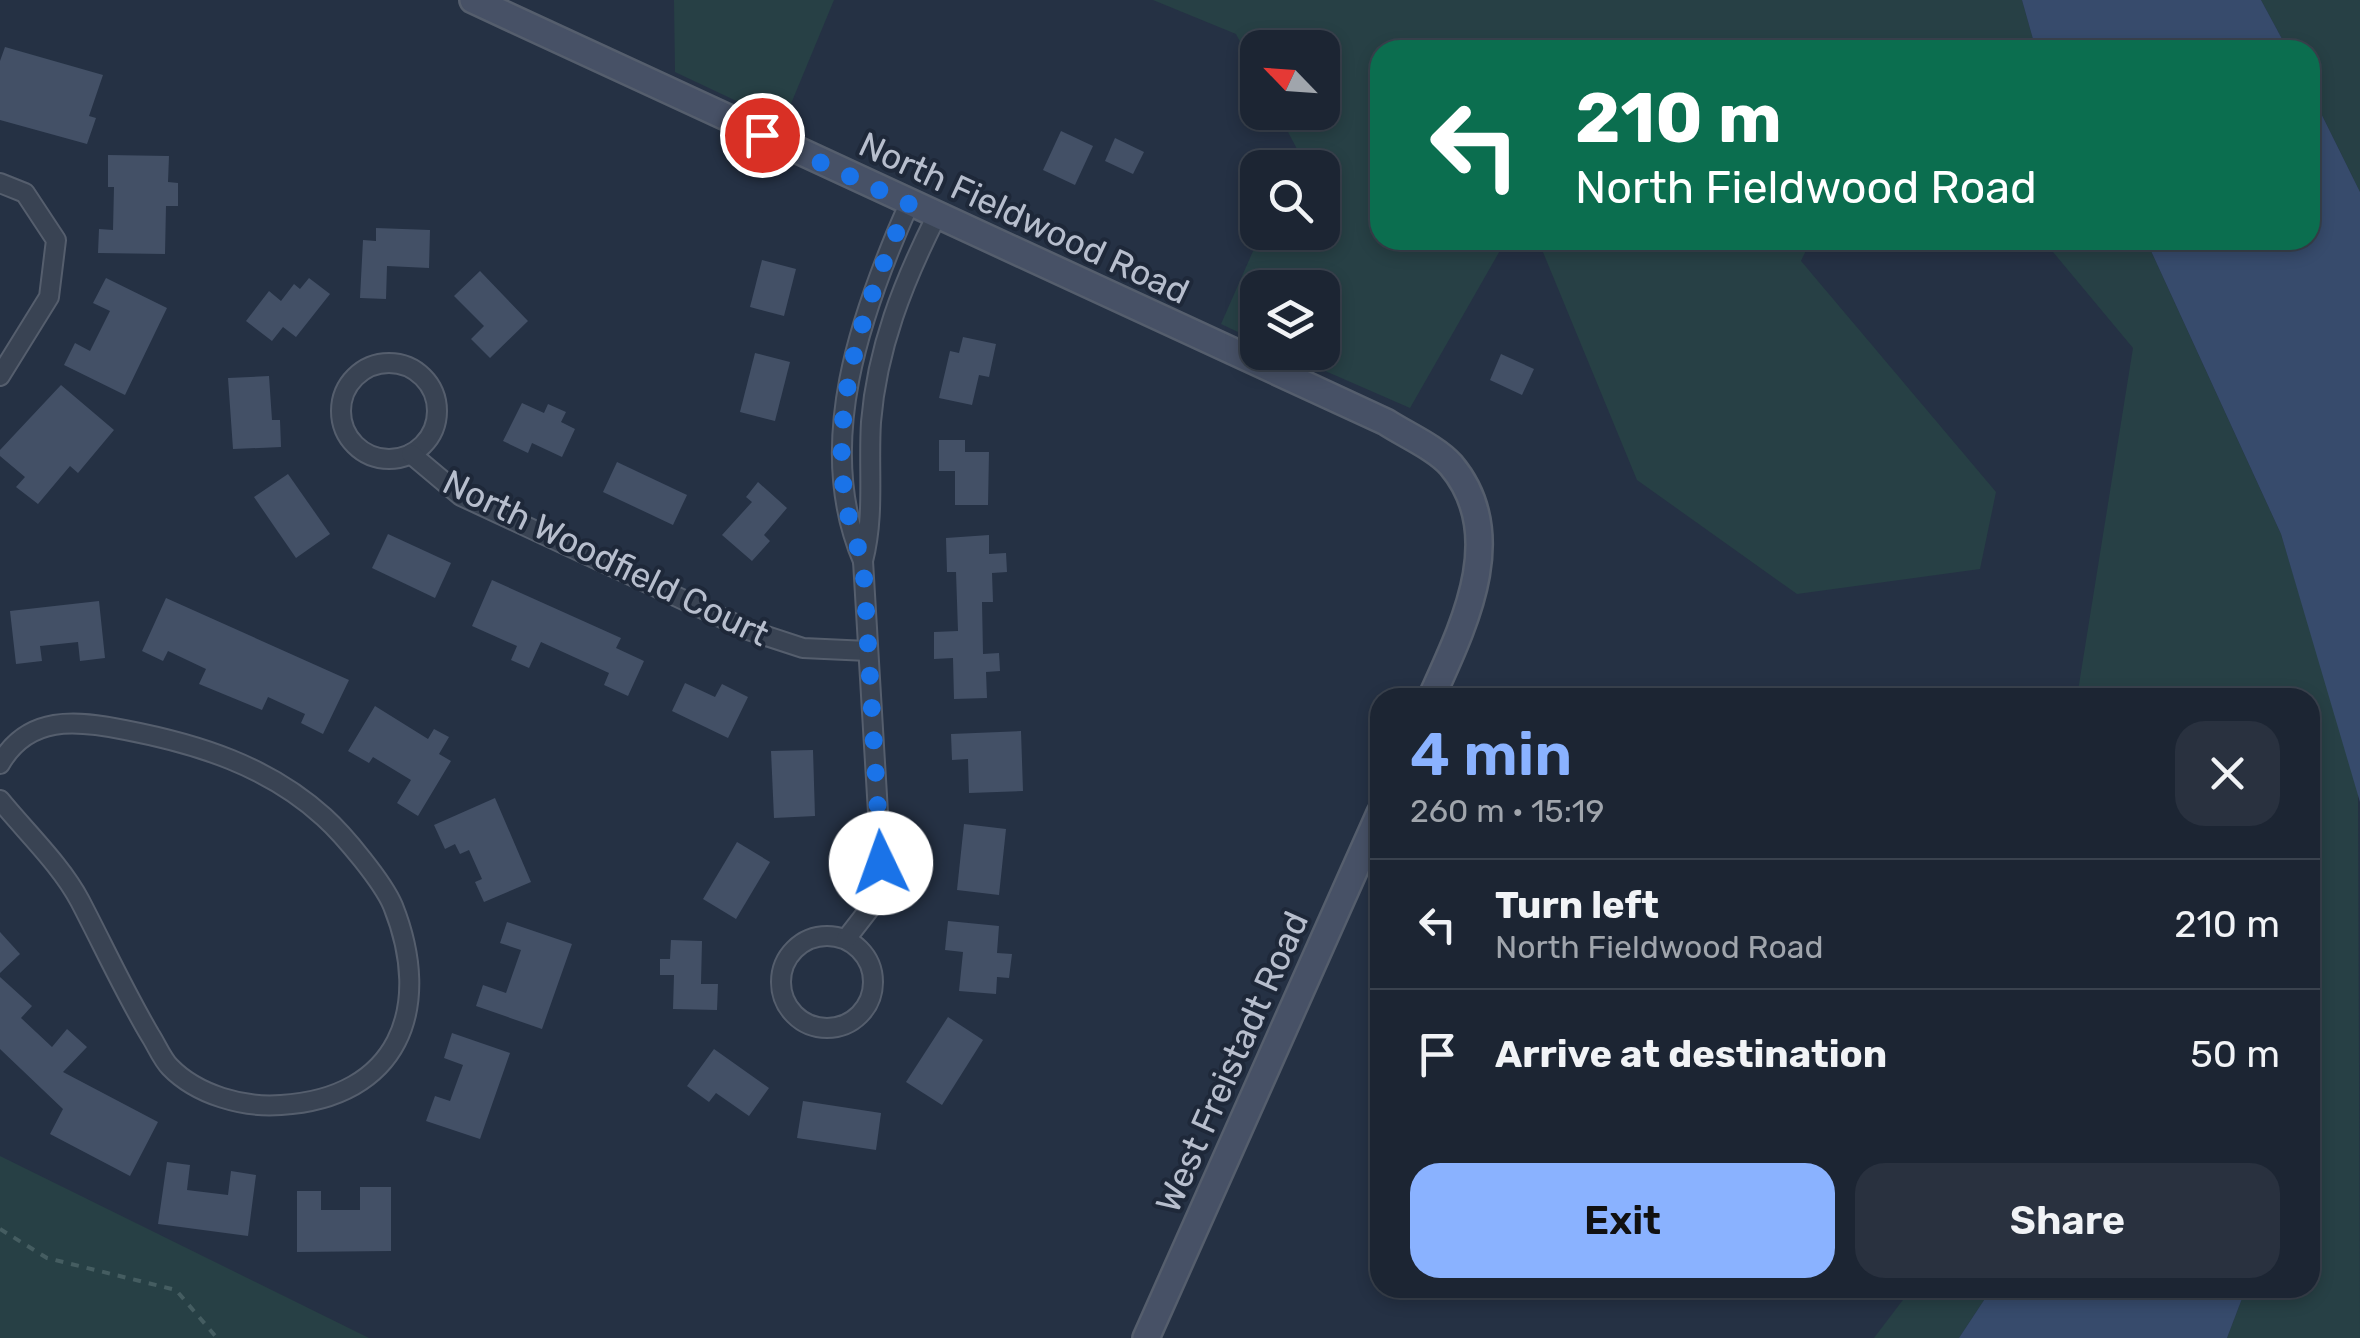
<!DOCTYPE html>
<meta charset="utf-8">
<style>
:root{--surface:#1c2533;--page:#29313f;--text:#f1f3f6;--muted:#a0a5ac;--line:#3a424e;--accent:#8ab2ff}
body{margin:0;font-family:Rubik,sans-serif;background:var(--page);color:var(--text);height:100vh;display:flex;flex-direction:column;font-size:38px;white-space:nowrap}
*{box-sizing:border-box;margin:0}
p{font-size:32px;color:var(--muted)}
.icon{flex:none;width:55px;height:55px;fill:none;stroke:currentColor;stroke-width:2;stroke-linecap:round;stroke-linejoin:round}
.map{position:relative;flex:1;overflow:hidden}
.details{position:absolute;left:1370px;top:688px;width:950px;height:610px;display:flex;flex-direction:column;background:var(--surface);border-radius:30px;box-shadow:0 5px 15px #0003,0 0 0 2px var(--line)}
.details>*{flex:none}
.banner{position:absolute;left:1370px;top:40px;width:950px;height:210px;border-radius:30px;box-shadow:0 5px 15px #0003,0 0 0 2px var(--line);background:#0b6e4f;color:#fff;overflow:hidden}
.needle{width:65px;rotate:295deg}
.tools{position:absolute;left:1240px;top:30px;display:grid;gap:20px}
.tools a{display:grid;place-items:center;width:100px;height:100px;border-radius:20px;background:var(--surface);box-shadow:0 5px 15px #0003,0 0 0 2px var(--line);font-size:50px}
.pin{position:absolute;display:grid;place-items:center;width:85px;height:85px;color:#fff;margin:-42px;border:5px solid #fff;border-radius:50%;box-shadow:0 2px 10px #0007}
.me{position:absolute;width:110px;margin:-55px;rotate:357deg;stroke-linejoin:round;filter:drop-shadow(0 0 8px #0008)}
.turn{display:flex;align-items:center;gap:35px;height:210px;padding:0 40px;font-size:45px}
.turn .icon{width:130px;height:130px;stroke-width:2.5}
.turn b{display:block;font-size:70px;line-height:85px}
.round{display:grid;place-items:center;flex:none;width:105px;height:105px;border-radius:30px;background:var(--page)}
.overview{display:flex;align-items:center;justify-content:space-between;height:170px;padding:0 40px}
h1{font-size:60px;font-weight:600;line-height:75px;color:var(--accent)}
.action{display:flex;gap:20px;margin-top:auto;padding:20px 40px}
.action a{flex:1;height:115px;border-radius:30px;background:var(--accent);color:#111;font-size:40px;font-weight:600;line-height:115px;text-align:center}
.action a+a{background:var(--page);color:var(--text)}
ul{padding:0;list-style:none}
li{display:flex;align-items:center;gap:30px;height:130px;padding:0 40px;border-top:2px solid var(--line)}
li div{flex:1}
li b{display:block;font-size:38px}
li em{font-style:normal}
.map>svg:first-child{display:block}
.green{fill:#274045}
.water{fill:#374b6c}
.building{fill:#435066}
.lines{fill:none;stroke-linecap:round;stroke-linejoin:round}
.street-casing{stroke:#555e6d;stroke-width:22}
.secondary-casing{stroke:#555e6d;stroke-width:30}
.path{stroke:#455d61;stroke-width:4;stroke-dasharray:8 8;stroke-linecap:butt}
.street{stroke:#394353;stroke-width:18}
.secondary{stroke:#475166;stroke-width:25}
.route{stroke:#1a73e8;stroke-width:18;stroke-dasharray:0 32.4}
.labels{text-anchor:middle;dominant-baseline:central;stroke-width:8;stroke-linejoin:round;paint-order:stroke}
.street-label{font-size:35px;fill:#b7becd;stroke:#1e2839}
</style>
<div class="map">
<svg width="2360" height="1338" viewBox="0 0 2360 1338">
<rect width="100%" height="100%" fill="#253144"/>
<g class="green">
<polygon points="674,0 834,0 783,123 675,72"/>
<polygon points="1153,0 2022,0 2036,50 1380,50 1380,240 1506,240 1410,408 1284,353 1322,352 1322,288 1258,288 1257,341 1221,324 1261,233 1322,232 1322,168 1290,167 1297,149 1278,113 1322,112 1322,48 1258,48 1257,74 1236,34"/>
<polygon points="2261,0 2360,0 2360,192 2310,91 2310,50 2288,50"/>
<polygon points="1538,240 1811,240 1801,261 1996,492 1980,569 1797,594 1637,480"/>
<polygon points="2043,240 2146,240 2281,534 2358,788 2360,1338 2227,1338 2246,1288 2310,1288 2310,698 2077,697 2133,348"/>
<polygon points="0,1156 369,1338 0,1338"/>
<polygon points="1912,1288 1992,1288 1959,1338 1874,1338"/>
</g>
<g class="water">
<polygon points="2022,0 2261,0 2288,50 2036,50"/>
<polygon points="2310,91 2360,192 2360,802 2281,534 2146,240 2310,240"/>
<polygon points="1992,1288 2246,1288 2227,1338 1959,1338"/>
</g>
<g class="building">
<polygon points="5,47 103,75 89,116 96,118 87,144 0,120 0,61"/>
<polygon points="1061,131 1093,146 1075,185 1043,170"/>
<polygon points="1115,138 1144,152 1133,174 1105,161"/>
<polygon points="108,155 169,156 168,182 178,183 178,206 166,206 165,254 98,253 99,229 113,230 114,187 108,187"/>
<polygon points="376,228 430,230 429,268 387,266 386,299 360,298 363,240 376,241"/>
<polygon points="762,260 796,269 784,316 750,307"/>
<polygon points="480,271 528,321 490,358 471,339 484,326 454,296"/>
<polygon points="106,278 167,308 125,395 64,365 75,343 90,351 110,311 93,303"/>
<polygon points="309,278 330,294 296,337 283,327 272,341 246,321 269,291 281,301 294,284 300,289"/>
<polygon points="963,337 996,344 989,377 979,375 972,405 939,398 950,351 959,353"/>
<polygon points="755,353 790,362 775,421 740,412"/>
<polygon points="1501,354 1534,369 1522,395 1490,380"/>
<polygon points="269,376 272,420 280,420 281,447 233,449 228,378"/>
<polygon points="61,385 114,430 78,473 70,466 38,504 16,487 25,477 0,456 0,450"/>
<polygon points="522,403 544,413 548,404 566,412 561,422 575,429 562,457 532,443 528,453 503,441"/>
<polygon points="939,440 965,440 965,452 989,452 988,505 955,505 955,471 939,471"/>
<polygon points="617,462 687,495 673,525 603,492"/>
<polygon points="288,474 330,534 296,558 254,497"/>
<polygon points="758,482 787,508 764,535 770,541 752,561 722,535 752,502 746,497"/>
<polygon points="388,534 451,563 435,598 372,568"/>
<polygon points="989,535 989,554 1006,553 1007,572 992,573 993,602 982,602 983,654 999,653 1000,671 986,672 987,698 954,699 953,658 934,659 934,632 958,631 956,572 947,572 946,538"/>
<polygon points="492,580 621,638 616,648 644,661 628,696 604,685 609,673 541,642 529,668 511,660 517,646 472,626"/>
<polygon points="166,598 349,680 323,734 301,723 305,714 268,697 262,710 199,684 206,669 168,651 163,661 142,651"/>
<polygon points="99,601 105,658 80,661 78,642 40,646 42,661 16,664 10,611"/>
<polygon points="685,683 715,697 722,684 748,697 728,738 672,711"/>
<polygon points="375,706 428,739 434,729 449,737 439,754 451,761 418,816 397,803 411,780 373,757 369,763 348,751"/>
<polygon points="1021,731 1023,791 969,793 968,759 952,760 951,734"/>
<polygon points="813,750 815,816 774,818 771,751"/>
<polygon points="495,798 531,882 484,902 475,882 482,879 469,850 460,854 455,844 445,849 434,825"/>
<polygon points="964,824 1006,829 999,895 957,890"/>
<polygon points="737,842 770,862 736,919 703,899"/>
<polygon points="948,921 999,926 997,953 1012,954 1009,978 997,977 996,994 959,991 963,952 945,950"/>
<polygon points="507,922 572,944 542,1029 476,1006 483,985 506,993 521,950 500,943"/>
<polygon points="0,932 20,954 0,973"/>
<polygon points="671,940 702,941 701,984 718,984 717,1010 673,1009 674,975 660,975 660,959 670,959"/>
<polygon points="0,977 32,1006 21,1018 52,1047 67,1029 87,1047 63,1072 158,1122 130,1176 50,1134 63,1109 0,1049"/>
<polygon points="948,1017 983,1040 942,1105 906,1082"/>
<polygon points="452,1033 510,1053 480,1139 426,1121 435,1096 450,1101 463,1065 444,1058"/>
<polygon points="714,1049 769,1088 749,1116 716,1093 709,1102 687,1086"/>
<polygon points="803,1101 881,1113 876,1150 797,1138"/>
<polygon points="167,1162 190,1165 187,1190 228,1195 231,1171 256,1175 248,1236 158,1224"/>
<polygon points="360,1187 391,1187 391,1251 297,1252 297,1191 321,1191 321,1210 360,1210"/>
</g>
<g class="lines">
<defs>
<g id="street">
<polyline points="0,183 25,193 56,240 49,297 0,376"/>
<circle cx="389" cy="411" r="48"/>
<polyline points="411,454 461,496 748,630 803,648 868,651"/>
<path d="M863 561C813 446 861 312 909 204"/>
<path d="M0 764C28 715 76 720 125 730 198 744 268 766 324 817 344 835 383 882 393 906 434 1009 398 1098 281 1105 244 1108 197 1095 170 1067 162 1059 156 1044 150 1035 124 991 103 945 80 901 61 865 26 832 0 800"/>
<circle cx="827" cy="982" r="46"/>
<path d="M846 939 874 903 881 863 863 561C875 514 868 470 871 422 877 348 903 283 936 217"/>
</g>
<g id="secondary">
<path d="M473 0 1386 422C1406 435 1436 448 1451 465 1510 535 1463 627 1431 698"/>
<polyline points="1146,1338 1380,813"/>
</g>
</defs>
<use href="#street" class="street-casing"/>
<use href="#secondary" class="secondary-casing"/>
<polyline class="path" points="0,1229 47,1258 176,1290 217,1338"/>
<use href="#street" class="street"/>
<use href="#secondary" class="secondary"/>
</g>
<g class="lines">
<path class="route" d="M762 135 909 204C860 311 813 446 863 560L881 863"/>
</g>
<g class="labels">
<g class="street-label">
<text transform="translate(1024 218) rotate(25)">North Fieldwood Road</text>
<text transform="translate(606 558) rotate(26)">North Woodfield Court</text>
<text transform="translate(1232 1062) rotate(-66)">West Freistadt Road</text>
</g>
</g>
</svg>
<div class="tools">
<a><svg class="needle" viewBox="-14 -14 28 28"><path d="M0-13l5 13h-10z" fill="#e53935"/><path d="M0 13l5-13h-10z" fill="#a0a5ac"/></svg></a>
<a><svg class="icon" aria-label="search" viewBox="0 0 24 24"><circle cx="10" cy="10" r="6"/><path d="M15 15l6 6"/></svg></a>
<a><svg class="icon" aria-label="layers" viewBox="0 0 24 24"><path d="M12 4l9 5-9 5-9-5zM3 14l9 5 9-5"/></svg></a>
</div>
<div class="pin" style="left:762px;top:135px;background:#d93025"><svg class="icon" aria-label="arrive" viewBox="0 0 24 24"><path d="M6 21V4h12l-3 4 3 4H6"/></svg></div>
<svg class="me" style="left:881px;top:863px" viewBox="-20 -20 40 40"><circle r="19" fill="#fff"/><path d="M0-13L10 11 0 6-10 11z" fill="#1a73e8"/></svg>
<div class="banner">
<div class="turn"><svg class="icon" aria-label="left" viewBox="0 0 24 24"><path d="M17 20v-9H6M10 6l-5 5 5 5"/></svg><div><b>210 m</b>North Fieldwood Road</div></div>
</div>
<section class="details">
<div class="overview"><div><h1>4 min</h1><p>260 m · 15:19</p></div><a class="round"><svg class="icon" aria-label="close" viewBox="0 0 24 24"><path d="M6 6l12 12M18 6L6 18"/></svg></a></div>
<ul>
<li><svg class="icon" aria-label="left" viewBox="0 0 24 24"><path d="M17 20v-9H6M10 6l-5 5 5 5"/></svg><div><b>Turn left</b><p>North Fieldwood Road</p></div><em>210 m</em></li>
<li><svg class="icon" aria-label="arrive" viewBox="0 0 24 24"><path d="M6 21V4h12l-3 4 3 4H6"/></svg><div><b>Arrive at destination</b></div><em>50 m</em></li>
</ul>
<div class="action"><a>Exit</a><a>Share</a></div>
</section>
</div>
